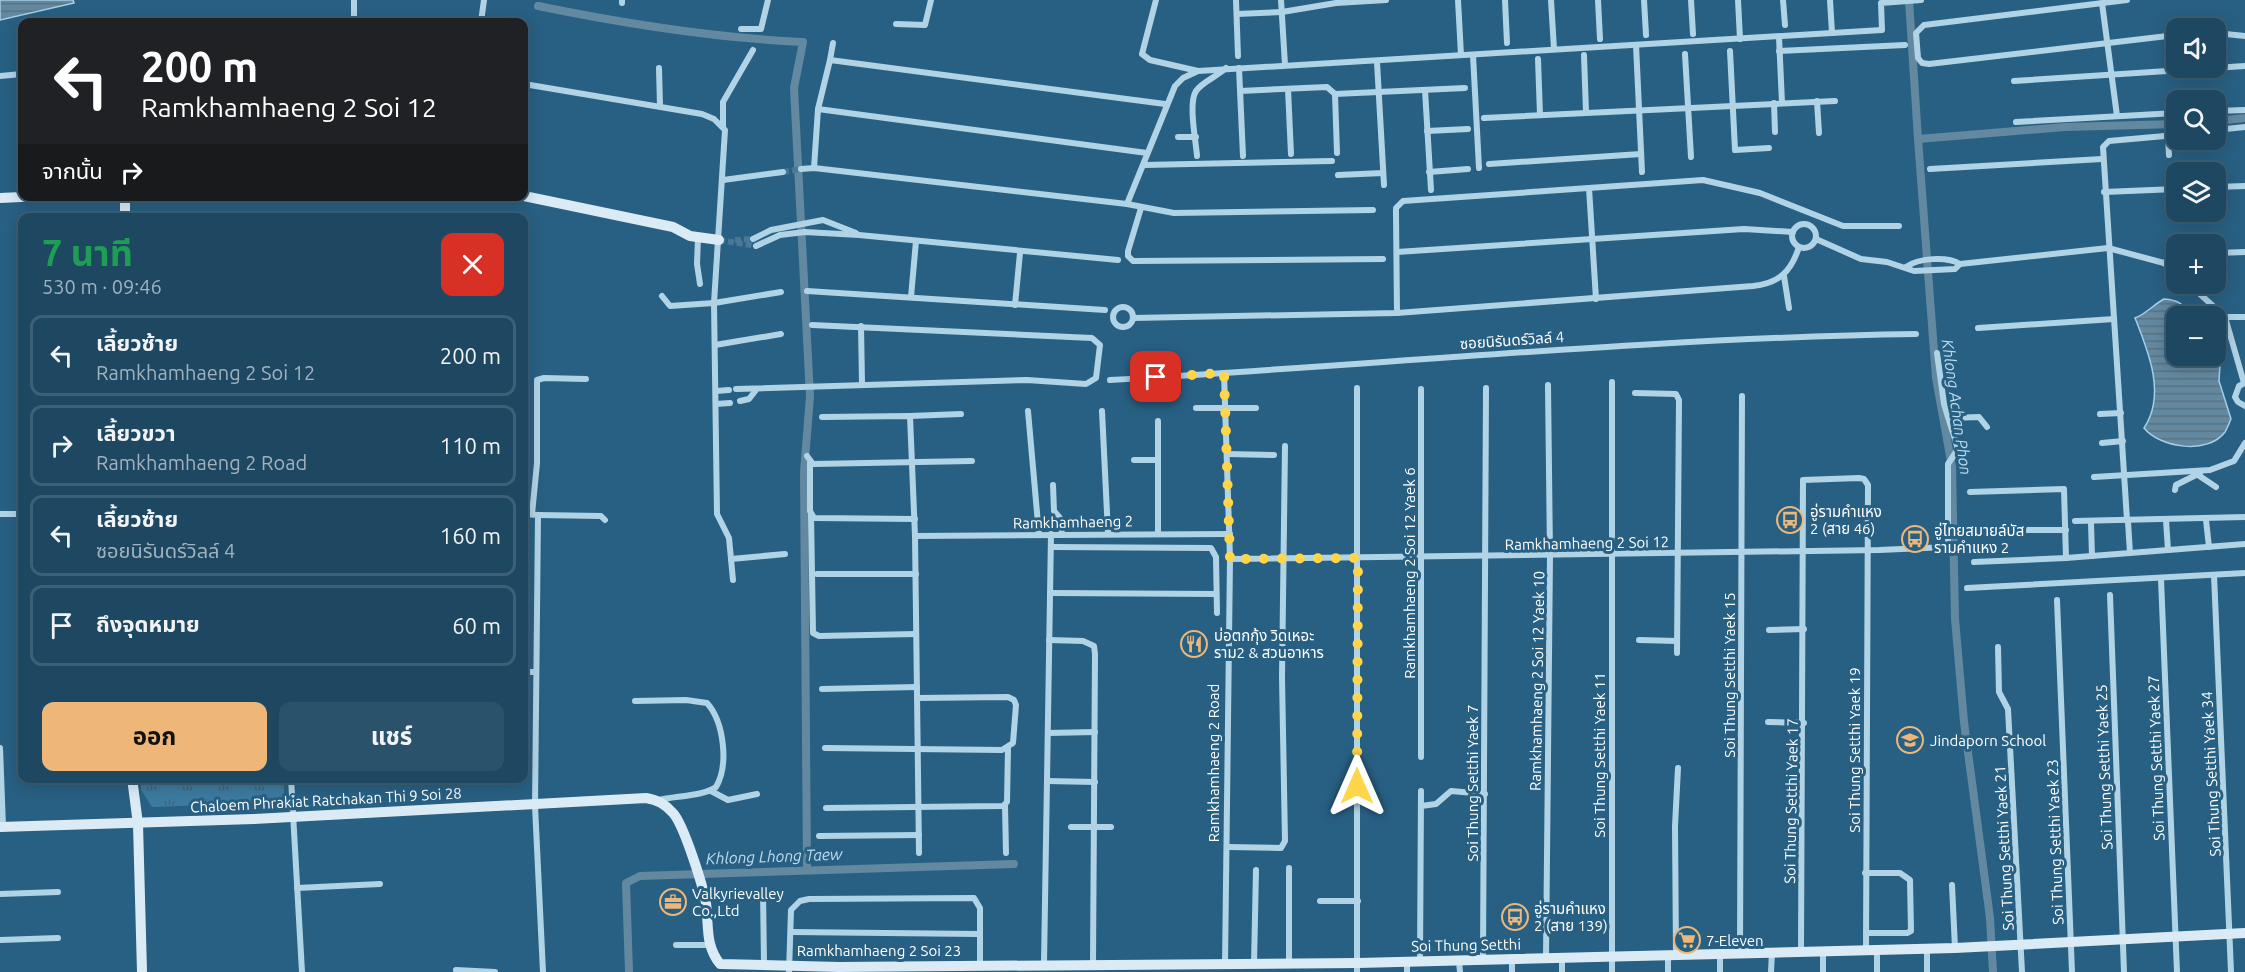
<!DOCTYPE html>
<html lang="th">
<meta charset="utf-8">
<style>
:root{--surface:#1e4862;--page:#2b526b;--text:#f1f3f6;--muted:#a1b2be;--line:#3c6077;--accent:#eeb778}
body{margin:0;font-family:Ubuntu,"Noto Sans Thai",sans-serif;background:var(--page);color:var(--text);height:100vh;display:flex;flex-direction:column;font-size:22px;white-space:nowrap}
*{box-sizing:border-box;margin:0}
p{font-size:20px;color:var(--muted)}
.icon{flex:none;width:33px;height:33px;fill:none;stroke:currentColor;stroke-width:2;stroke-linecap:round;stroke-linejoin:round}
.map{position:relative;flex:1;overflow:hidden}
.details{position:absolute;left:18px;top:213px;width:510px;height:570px;display:flex;flex-direction:column;background:var(--surface);border-radius:12px;box-shadow:0 3px 15px #0003,0 0 0 2px var(--line)}
.details>*{flex:none}
.top-card{position:absolute;left:18px;top:18px;width:510px;height:183px;border-radius:12px;box-shadow:0 3px 15px #0003,0 0 0 2px var(--line);background:#202124;color:#fff;overflow:hidden}
.fabs{position:absolute;left:2166px;top:18px;display:grid;gap:12px}
.fabs a{display:grid;place-items:center;width:60px;height:60px;border-radius:12px;background:var(--surface);box-shadow:0 3px 15px #0003,0 0 0 2px var(--line);font-size:30px}
.pin{position:absolute;display:grid;place-items:center;width:51px;height:51px;color:#fff;margin:-26px;border-radius:12px;box-shadow:0 3px 9px #0006}
.me{position:absolute;width:66px;margin:-33px;rotate:0deg;stroke-linejoin:round;filter:drop-shadow(0 0 4px #0008)}
.turn{display:flex;align-items:center;gap:21px;height:126px;padding:0 24px;font-size:27px}
.turn .icon{width:78px;height:78px;stroke-width:2.5}
.turn b{display:block;font-size:42px;line-height:51px}
.then{display:flex;align-items:center;height:57px;padding:0 24px;background:#0003;gap:12px;font-size:22px}
.round{display:grid;place-items:center;flex:none;width:63px;height:63px;border-radius:12px;background:var(--page)}
.overview{display:flex;align-items:center;justify-content:space-between;height:102px;padding:0 24px}
h1{font-size:36px;font-weight:700;line-height:45px;color:#1e9e55}
.cta{display:flex;gap:12px;margin-top:auto;padding:12px 24px}
.cta a{flex:1;height:69px;border-radius:12px;background:var(--accent);color:#111;font-size:24px;font-weight:700;line-height:69px;text-align:center}
.cta a+a{background:var(--page);color:var(--text)}
ul{padding:0;list-style:none}
li{display:flex;align-items:center;gap:18px;height:81px;margin:0 12px 9px;padding:0 12px;border:3px solid var(--line);border-radius:12px}
li div{flex:1}
li b{display:block;font-size:22px}
li em{font-style:normal}
.map>svg:first-child{display:block}
.grass{fill:url(#grass-tufts)}
.water{fill:url(#water-rules);stroke:#a6cfe7;stroke-width:1.5}
.lines{fill:none;stroke-linecap:round;stroke-linejoin:round}
.canal{stroke:#6389a1;stroke-width:8}
.street-tunnel{stroke:#487896;stroke-width:6;stroke-dasharray:6 3;stroke-linecap:butt}
.street{stroke:#b1d3e6;stroke-width:6}
.secondary{stroke:#dbebf6;stroke-width:10}
.route{stroke:#ffd54a;stroke-width:10;stroke-dasharray:0 18}
.labels{text-anchor:middle;dominant-baseline:central;stroke-width:6;stroke-linejoin:round;paint-order:stroke}
.street-label{font-size:15px;fill:#fff;stroke:#286083}
.poi-label{font-size:15px;fill:#fff;stroke:#286083;text-anchor:start}
.water-label{font-size:16px;font-style:italic;fill:#bddcee;stroke:#286083}
</style>
<div class="map">
<svg width="2245" height="972" viewBox="0 0 2245 972">
<defs>
<pattern id="grass-tufts" width="24" height="20" patternUnits="userSpaceOnUse" patternTransform="scale(1.5)"><rect width="24" height="20" fill="#3d7a9f"/><path d="M3 7l-1-3M5 7V3M7 7l1-3M15 17l-1-3M17 17v-4M19 17l1-3" fill="none" stroke="#446376"/></pattern>
<pattern id="water-rules" width="6" height="5" patternUnits="userSpaceOnUse" patternTransform="scale(1.5)"><rect width="6" height="5" fill="#6389a1"/><path d="M0 2.5h6" fill="none" stroke="#5a717f"/></pattern>
</defs>
<rect width="100%" height="100%" fill="#286083"/>
<polygon class="grass" points="141,779 284,779 284,802 152,807 141,790"/>
<g class="water">
<polygon points="0,0 73,0 74,3 0,20"/>
<path d="M2164 299C2177 300 2184 303 2189 316H2176V356H2216L2217 353 2220 365 2219 381 2231 419C2229 423 2227 429 2225 432 2208 455 2160 448 2144 428 2166 395 2149 353 2135 318 2146 314 2153 305 2164 299Z"/>
</g>
<g class="lines">
<g class="canal">
<polyline points="1909,0 1918,139"/>
<path d="M538 6C626 24 714 38 803 42L794 88 810 396 804 472 807 870"/>
<polyline points="2216,121 2245,118"/>
<polyline points="629,972 626,883 640,876 1014,864"/>
<polyline points="1993,972 1990,918 1964,722 1955,619 1952,467 1936,378 1918,139 2065,127 2176,124"/>
</g>
<g class="street-tunnel">
<polyline points="783,172 801,169"/>
<polyline points="719,240 756,246"/>
<polyline points="735,240 753,239"/>
</g>
<g class="street">
<polyline points="1156,0 1142,54 1150,60 1198,71"/>
<polyline points="1236,0 1238,56"/>
<polyline points="1281,0 1285,65"/>
<polyline points="1458,0 1461,55"/>
<polyline points="1505,0 1507,43"/>
<polyline points="1551,0 1554,49"/>
<polyline points="1598,0 1600,39"/>
<polyline points="1644,0 1646,35"/>
<polyline points="1691,0 1693,34"/>
<polyline points="1738,0 1740,39"/>
<polyline points="1783,0 1785,25"/>
<polyline points="1830,0 1832,33"/>
<polyline points="2127,0 1924,25 1916,33 1918,58 1922,63 1929,64 2176,35"/>
<polyline points="622,3 622,0"/>
<polyline points="2102,3 2117,116"/>
<polyline points="1237,14 1282,12 1336,3 1386,0"/>
<polyline points="354,22 354,0"/>
<polyline points="481,22 484,0"/>
<polyline points="896,24 925,25 931,0"/>
<polyline points="741,29 761,29 768,0"/>
<polyline points="2216,33 2245,36"/>
<polyline points="1779,37 1782,103"/>
<polyline points="1636,45 1642,172"/>
<polyline points="1730,51 1735,150 1769,148"/>
<polyline points="1779,51 1905,45"/>
<polyline points="1685,54 1691,157"/>
<polyline points="1473,55 1479,168"/>
<polyline points="1584,55 1586,112"/>
<polyline points="1538,59 1540,115"/>
<polyline points="830,60 833,43"/>
<polyline points="1377,62 1384,185"/>
<polyline points="659,68 660,106"/>
<polyline points="1239,68 1243,156"/>
<polyline points="0,76 22,74"/>
<polyline points="2014,81 2245,66"/>
<polyline points="524,84 702,114 714,119 725,130 714,303 717,514 729,538 733,580"/>
<polyline points="1288,89 1291,154"/>
<polyline points="1425,90 1431,190"/>
<polyline points="1240,91 1327,87 1335,94 1465,88"/>
<polyline points="1335,94 1337,153"/>
<polyline points="1817,101 1819,133"/>
<polyline points="1774,103 1775,132"/>
<polyline points="818,109 1147,153"/>
<polyline points="2216,111 2245,110"/>
<polyline points="1484,118 1835,101"/>
<polyline points="2016,122 2176,113"/>
<polyline points="723,127 723,102 753,50"/>
<polyline points="2216,130 2245,127"/>
<polyline points="1427,131 1468,129"/>
<polyline points="2168,136 2169,155"/>
<polyline points="1178,137 1196,137"/>
<path d="M1197 156C1196 141 1188 103 1196 91 1202 82 1218 76 1226 68"/>
<polyline points="1489,164 1641,154"/>
<polyline points="1144,165 1332,161"/>
<polyline points="814,168 818,109 830,60 1165,104"/>
<polyline points="801,169 814,168 1127,204 1174,213 1373,210"/>
<polyline points="1930,169 2102,159"/>
<polyline points="1429,172 1468,169"/>
<polyline points="1338,175 1383,173"/>
<polyline points="723,180 783,172"/>
<polyline points="2216,187 2245,186"/>
<polyline points="1589,188 1596,299"/>
<polyline points="2104,192 2176,189"/>
<polyline points="1127,204 1175,86 1183,78 1198,71 1882,30 1881,3 1921,0"/>
<polyline points="1141,208 1128,251 1128,256 1133,261 1383,259"/>
<circle cx="1804" cy="236" r="12"/>
<polyline points="698,238 697,264 700,284"/>
<polyline points="753,239 771,230 823,220 856,233"/>
<polyline points="1816,239 1861,259 1887,262 1914,271 1955,269 1960,264 2108,248 2164,263 2176,273"/>
<polyline points="756,246 780,235 805,232 859,235 1118,260"/>
<polyline points="1397,252 1744,229 1793,232"/>
<polyline points="2216,253 2245,252"/>
<polyline points="2164,263 2176,254"/>
<path d="M1906 267C1918 258 1947 256 1960 264"/>
<polyline points="1784,276 1789,308"/>
<polyline points="2189,284 2225,317 2244,383"/>
<polyline points="807,291 1105,310"/>
<polyline points="662,296 670,306 714,303 781,292"/>
<polyline points="911,297 916,241"/>
<polyline points="1015,305 1020,253"/>
<circle cx="1123" cy="317" r="10"/>
<polyline points="1397,313 1396,213 1396,208 1403,201 1703,180 1760,193 1843,226 1899,226"/>
<polyline points="2225,317 2245,317"/>
<path d="M1133 318 1397 313 1753 286C1779 283 1791 272 1799 247"/>
<polyline points="861,326 862,383"/>
<polyline points="1978,328 2114,319"/>
<polyline points="715,345 781,334"/>
<polyline points="1224,373 1230,559 1225,965"/>
<path d="M1110 380C1379 365 1647 338 1916 334"/>
<polyline points="1612,382 1612,972"/>
<polyline points="2245,383 2239,386 2235,397 2238,402 2245,406"/>
<polyline points="1357,388 1357,972"/>
<polyline points="736,389 1027,380 1086,384 1096,378 1100,345 1092,338 812,325"/>
<polyline points="1421,389 1421,757"/>
<polyline points="716,391 729,390"/>
<polyline points="1635,393 1676,394 1679,400 1677,653"/>
<polyline points="740,401 749,399 756,390"/>
<polyline points="716,404 730,403"/>
<polyline points="1196,408 1256,408"/>
<polyline points="1028,411 1039,535"/>
<polyline points="1102,411 1108,533"/>
<polyline points="2100,414 2121,413"/>
<polyline points="910,416 961,414"/>
<polyline points="822,417 910,416 915,536 919,853"/>
<polyline points="1950,418 1979,417 1987,427"/>
<polyline points="1158,421 1158,534"/>
<polyline points="2102,443 2123,441"/>
<polyline points="1227,454 1274,455"/>
<polyline points="807,456 813,464 972,461"/>
<polyline points="1134,460 1158,460"/>
<polyline points="810,463 810,511 814,518 915,519"/>
<polyline points="2198,475 2216,487"/>
<polyline points="2094,477 2210,470 2234,461 2245,443"/>
<polyline points="1053,485 1054,511 1060,518 1062,534"/>
<polyline points="2175,490 2176,485 2200,473"/>
<polyline points="1970,492 2064,489 2066,558"/>
<polyline points="0,514 22,514"/>
<polyline points="524,514 538,515 535,806 543,972"/>
<polyline points="532,514 537,463 537,380 544,378 586,379"/>
<polyline points="538,515 601,516 605,520"/>
<polyline points="811,515 813,633 819,636 916,634"/>
<polyline points="2127,520 2103,147 2109,141 2176,135"/>
<polyline points="2166,520 2168,550"/>
<polyline points="2206,520 2209,547"/>
<polyline points="2075,521 2245,517"/>
<polyline points="2128,522 2130,553"/>
<polyline points="2091,523 2092,556"/>
<polyline points="1971,530 2066,530"/>
<polyline points="915,536 1230,534"/>
<polyline points="1051,547 1211,548 1216,557 1217,613"/>
<polyline points="731,559 785,554"/>
<polyline points="1230,559 1879,550 1948,547 1948,464 1958,449 1944,404 1937,353"/>
<polyline points="1974,562 2066,558 2245,544"/>
<polyline points="817,574 916,574"/>
<polyline points="2214,575 2231,972"/>
<polyline points="2161,579 2177,972"/>
<polyline points="1967,588 2245,573"/>
<polyline points="1050,593 1216,594"/>
<polyline points="2110,595 2124,972"/>
<polyline points="2057,600 2072,972"/>
<polyline points="1769,630 1804,629"/>
<polyline points="1049,640 1083,641 1094,646 1095,654 1093,964"/>
<polyline points="1639,640 1677,641"/>
<polyline points="1998,647 1999,692 2008,709 2022,972"/>
<polyline points="524,672 536,672"/>
<polyline points="822,689 917,687"/>
<path d="M635 701 686 700 707 703C724 722 729 765 716 787 704 796 675 796 659 800"/>
<polyline points="1768,722 1804,723"/>
<polyline points="1048,733 1095,732"/>
<polyline points="0,748 3,826"/>
<polyline points="825,748 1002,750 1013,743 1016,705 1014,700 1008,697 917,698"/>
<polyline points="291,778 302,972"/>
<polyline points="1047,781 1095,782"/>
<polyline points="711,791 728,800 757,794"/>
<polyline points="1005,805 1006,853"/>
<polyline points="1421,806 1436,804 1451,791 1485,794"/>
<polyline points="826,808 1003,806 1007,802 1008,748"/>
<polyline points="1071,827 1111,827"/>
<polyline points="819,836 919,835"/>
<polyline points="1228,847 1281,848 1285,841 1282,677 1285,446"/>
<polyline points="1865,873 1900,873 1910,880 1911,931 1907,933 1866,933"/>
<polyline points="1952,885 1955,948"/>
<polyline points="297,888 380,884"/>
<polyline points="763,890 764,964"/>
<polyline points="0,894 58,892"/>
<polyline points="1320,901 1358,901"/>
<polyline points="791,932 979,934"/>
<polyline points="0,940 58,938"/>
<polyline points="676,945 710,945"/>
<polyline points="1877,950 1877,972"/>
<polyline points="1801,951 1803,480 1859,478 1864,479 1868,485 1866,950"/>
<polyline points="1720,954 1720,972"/>
<polyline points="1740,954 1742,396"/>
<polyline points="1676,955 1675,826 1678,768"/>
<polyline points="1668,956 1668,972"/>
<polyline points="1546,958 1550,555 1548,385"/>
<polyline points="1512,959 1512,972"/>
<polyline points="1483,960 1486,388"/>
<polyline points="1459,961 1460,972"/>
<polyline points="1407,962 1407,972"/>
<polyline points="1420,962 1421,791"/>
<polyline points="1044,964 1051,534"/>
<polyline points="1254,964 1256,870"/>
<polyline points="1289,964 1289,868"/>
<polyline points="456,970 495,972"/>
<polyline points="789,972 791,910 800,901 809,899 974,898 980,908 980,965"/>
<polyline points="1562,972 1562,958"/>
<polyline points="1771,972 1772,952"/>
<polyline points="1823,972 1823,951"/>
<polyline points="1927,972 1927,949"/>
</g>
<g class="secondary">
<polyline points="125,196 125,218"/>
<polyline points="524,196 673,227 690,236 719,240"/>
<polyline points="0,198 43,196"/>
<polyline points="132,778 138,824 142,972"/>
<path d="M0 827 254 819 646 798C658 800 665 804 673 813 684 825 703 886 706 903 709 927 705 945 720 964L839 967 1358 963 1955 948 2245 933"/>
</g>
</g>
<g class="lines">
<polyline class="route" points="1156,377 1224,373 1230,559 1358,558 1357,786"/>
</g>
<defs>
<symbol id="bus-ring" viewBox="-11 -11 22 22"><circle r="9.5" fill="#286083" stroke="#eeb778" stroke-width="1.5"/><path d="M-5-6H5V4H4V6H2V4H-2V6H-4V4H-5ZM-3.5-4V0h7V-4ZM-3.5 1.2v1.5H-2V1.2ZM2 1.2v1.5H3.5V1.2Z" fill="#eeb778"/></symbol>
<symbol id="restaurant-ring" viewBox="-11 -11 22 22"><circle r="9.5" fill="#286083" stroke="#eeb778" stroke-width="1.5"/><path d="M-5-6h1v4h1v-4h1v4h1v-4h1v5L-1.5 .5V6h-2V.5L-5-1ZM5-6V6H3V1.5H1.5Q1.5-4 5-6Z" fill="#eeb778"/></symbol>
<symbol id="school-ring" viewBox="-11 -11 22 22"><circle r="9.5" fill="#286083" stroke="#eeb778" stroke-width="1.5"/><path d="M0-5L7-2L0 1L-7-2ZM-4 1L0 2.5L4 1V4Q0 6-4 4Z" fill="#eeb778"/></symbol>
<symbol id="office-ring" viewBox="-11 -11 22 22"><circle r="9.5" fill="#286083" stroke="#eeb778" stroke-width="1.5"/><path d="M-6-3h4V-5.5h4V-3h4V5H-6ZM-1-4.5V-3h2v-1.5ZM-6 0V1H6V0Z" fill="#eeb778"/></symbol>
<symbol id="supermarket-ring" viewBox="-11 -11 22 22"><circle r="9.5" fill="#286083" stroke="#eeb778" stroke-width="1.5"/><path d="M-6-5.5h2.5l.6 2H6L4.5 2H-2.5L-4.4-4H-6ZM-1.5 3.2a1.3 1.3 0 1 0 .1 0ZM3 3.2a1.3 1.3 0 1 0 .1 0Z" fill="#eeb778"/></symbol>
</defs>
<g fill-rule="evenodd">
<use href="#bus-ring" x="1775" y="505" width="30" height="30"/>
<use href="#bus-ring" x="1900" y="524" width="30" height="30"/>
<use href="#restaurant-ring" x="1179" y="629" width="30" height="30"/>
<use href="#school-ring" x="1895" y="725" width="30" height="30"/>
<use href="#office-ring" x="658" y="887" width="30" height="30"/>
<use href="#bus-ring" x="1500" y="902" width="30" height="30"/>
<use href="#supermarket-ring" x="1672" y="925" width="30" height="30"/>
</g>
<g class="labels">
<g class="street-label">
<text transform="translate(1512 340) rotate(-4)">ซอยนิรันดร์วิลล์ 4</text>
<text transform="translate(1073 522) rotate(-1)">Ramkhamhaeng 2</text>
<text transform="translate(1587 543) rotate(-1)">Ramkhamhaeng 2 Soi 12</text>
<text transform="translate(1409 573) rotate(-90)">Ramkhamhaeng 2 Soi 12 Yaek 6</text>
<text transform="translate(1729 675) rotate(-90)">Soi Thung Setthi Yaek 15</text>
<text transform="translate(1537 681) rotate(-89)">Ramkhamhaeng 2 Soi 12 Yaek 10</text>
<text transform="translate(1854 750) rotate(-90)">Soi Thung Setthi Yaek 19</text>
<text transform="translate(1599 755) rotate(-90)">Soi Thung Setthi Yaek 11</text>
<text transform="translate(2156 758) rotate(-92)">Soi Thung Setthi Yaek 27</text>
<text transform="translate(1213 763) rotate(-90)">Ramkhamhaeng 2 Road</text>
<text transform="translate(2104 767) rotate(-92)">Soi Thung Setthi Yaek 25</text>
<text transform="translate(2211 774) rotate(-93)">Soi Thung Setthi Yaek 34</text>
<text transform="translate(1472 783) rotate(-90)">Soi Thung Setthi Yaek 7</text>
<text transform="translate(326 800) rotate(-3)">Chaloem Phrakiat Ratchakan Thi 9 Soi 28</text>
<text transform="translate(1791 801) rotate(-89)">Soi Thung Setthi Yaek 17</text>
<text transform="translate(2055 842) rotate(-92)">Soi Thung Setthi Yaek 23</text>
<text transform="translate(2004 848) rotate(-93)">Soi Thung Setthi Yaek 21</text>
<text transform="translate(1466 945) rotate(-1)">Soi Thung Setthi</text>
<text x="879" y="950">Ramkhamhaeng 2 Soi 23</text>
</g>
<g class="poi-label">
<text x="1810" y="511">อู่รามคำแหง<tspan x="1810" dy="17">2 (สาย 46)</tspan></text>
<text x="1934" y="530">อู่ไทยสมายล์บัส<tspan x="1934" dy="17">รามคำแหง 2</tspan></text>
<text x="1214" y="635">บ่อตกกุ้ง วิดเหอะ<tspan x="1214" dy="17">ราม2 &amp; สวนอาหาร</tspan></text>
<text x="1930" y="740">Jindaporn School</text>
<text x="692" y="893">Valkyrievalley<tspan x="692" dy="17">Co.,Ltd</tspan></text>
<text x="1534" y="908">อู่รามคำแหง<tspan x="1534" dy="17">2 (สาย 139)</tspan></text>
<text x="1706" y="940">7-Eleven</text>
</g>
<g class="water-label">
<text transform="translate(1957 407) rotate(82)">Khlong Achan Phon</text>
<text transform="translate(774 856) rotate(-2)">Khlong Lhong Taew</text>
</g>
</g>
</svg>
<div class="fabs">
<a><svg class="icon" aria-label="sound" viewBox="0 0 24 24"><path d="M4 9h4l5-4v14l-5-4H4zM17 9q2 3 0 6"/></svg></a>
<a><svg class="icon" aria-label="search" viewBox="0 0 24 24"><circle cx="10" cy="10" r="6"/><path d="M15 15l6 6"/></svg></a>
<a><svg class="icon" aria-label="layers" viewBox="0 0 24 24"><path d="M12 4l9 5-9 5-9-5zM3 14l9 5 9-5"/></svg></a>
<a>+</a>
<a>−</a>
</div>
<div class="pin" style="left:1156px;top:377px;background:#d93025"><svg class="icon" aria-label="arrive" viewBox="0 0 24 24"><path d="M6 21V4h12l-3 4 3 4H6"/></svg></div>
<svg class="me" style="left:1357px;top:786px" viewBox="-20 -20 40 40"><path d="M0-17L14 15 0 8-14 15z" fill="#ffd54a" stroke="#fff" stroke-width="4"/></svg>
<div class="top-card">
<div class="turn"><svg class="icon" aria-label="left" viewBox="0 0 24 24"><path d="M17 20v-9H6M10 6l-5 5 5 5"/></svg><div><b>200 m</b>Ramkhamhaeng 2 Soi 12</div></div>
<div class="then">จากนั้น<svg class="icon" aria-label="right" viewBox="0 0 24 24"><path d="M7 20v-9h11M14 6l5 5-5 5"/></svg></div>
</div>
<section class="details">
<div class="overview"><div><h1>7 นาที</h1><p>530 m · 09:46</p></div><a class="round" style="background:#d93025;color:#fff"><svg class="icon" aria-label="close" viewBox="0 0 24 24"><path d="M6 6l12 12M18 6L6 18"/></svg></a></div>
<ul>
<li><svg class="icon" aria-label="left" viewBox="0 0 24 24"><path d="M17 20v-9H6M10 6l-5 5 5 5"/></svg><div><b>เลี้ยวซ้าย</b><p>Ramkhamhaeng 2 Soi 12</p></div><em>200 m</em></li>
<li><svg class="icon" aria-label="right" viewBox="0 0 24 24"><path d="M7 20v-9h11M14 6l5 5-5 5"/></svg><div><b>เลี้ยวขวา</b><p>Ramkhamhaeng 2 Road</p></div><em>110 m</em></li>
<li><svg class="icon" aria-label="left" viewBox="0 0 24 24"><path d="M17 20v-9H6M10 6l-5 5 5 5"/></svg><div><b>เลี้ยวซ้าย</b><p>ซอยนิรันดร์วิลล์ 4</p></div><em>160 m</em></li>
<li><svg class="icon" aria-label="arrive" viewBox="0 0 24 24"><path d="M6 21V4h12l-3 4 3 4H6"/></svg><div><b>ถึงจุดหมาย</b></div><em>60 m</em></li>
</ul>
<div class="cta"><a>ออก</a><a>แชร์</a></div>
</section>
</div>
